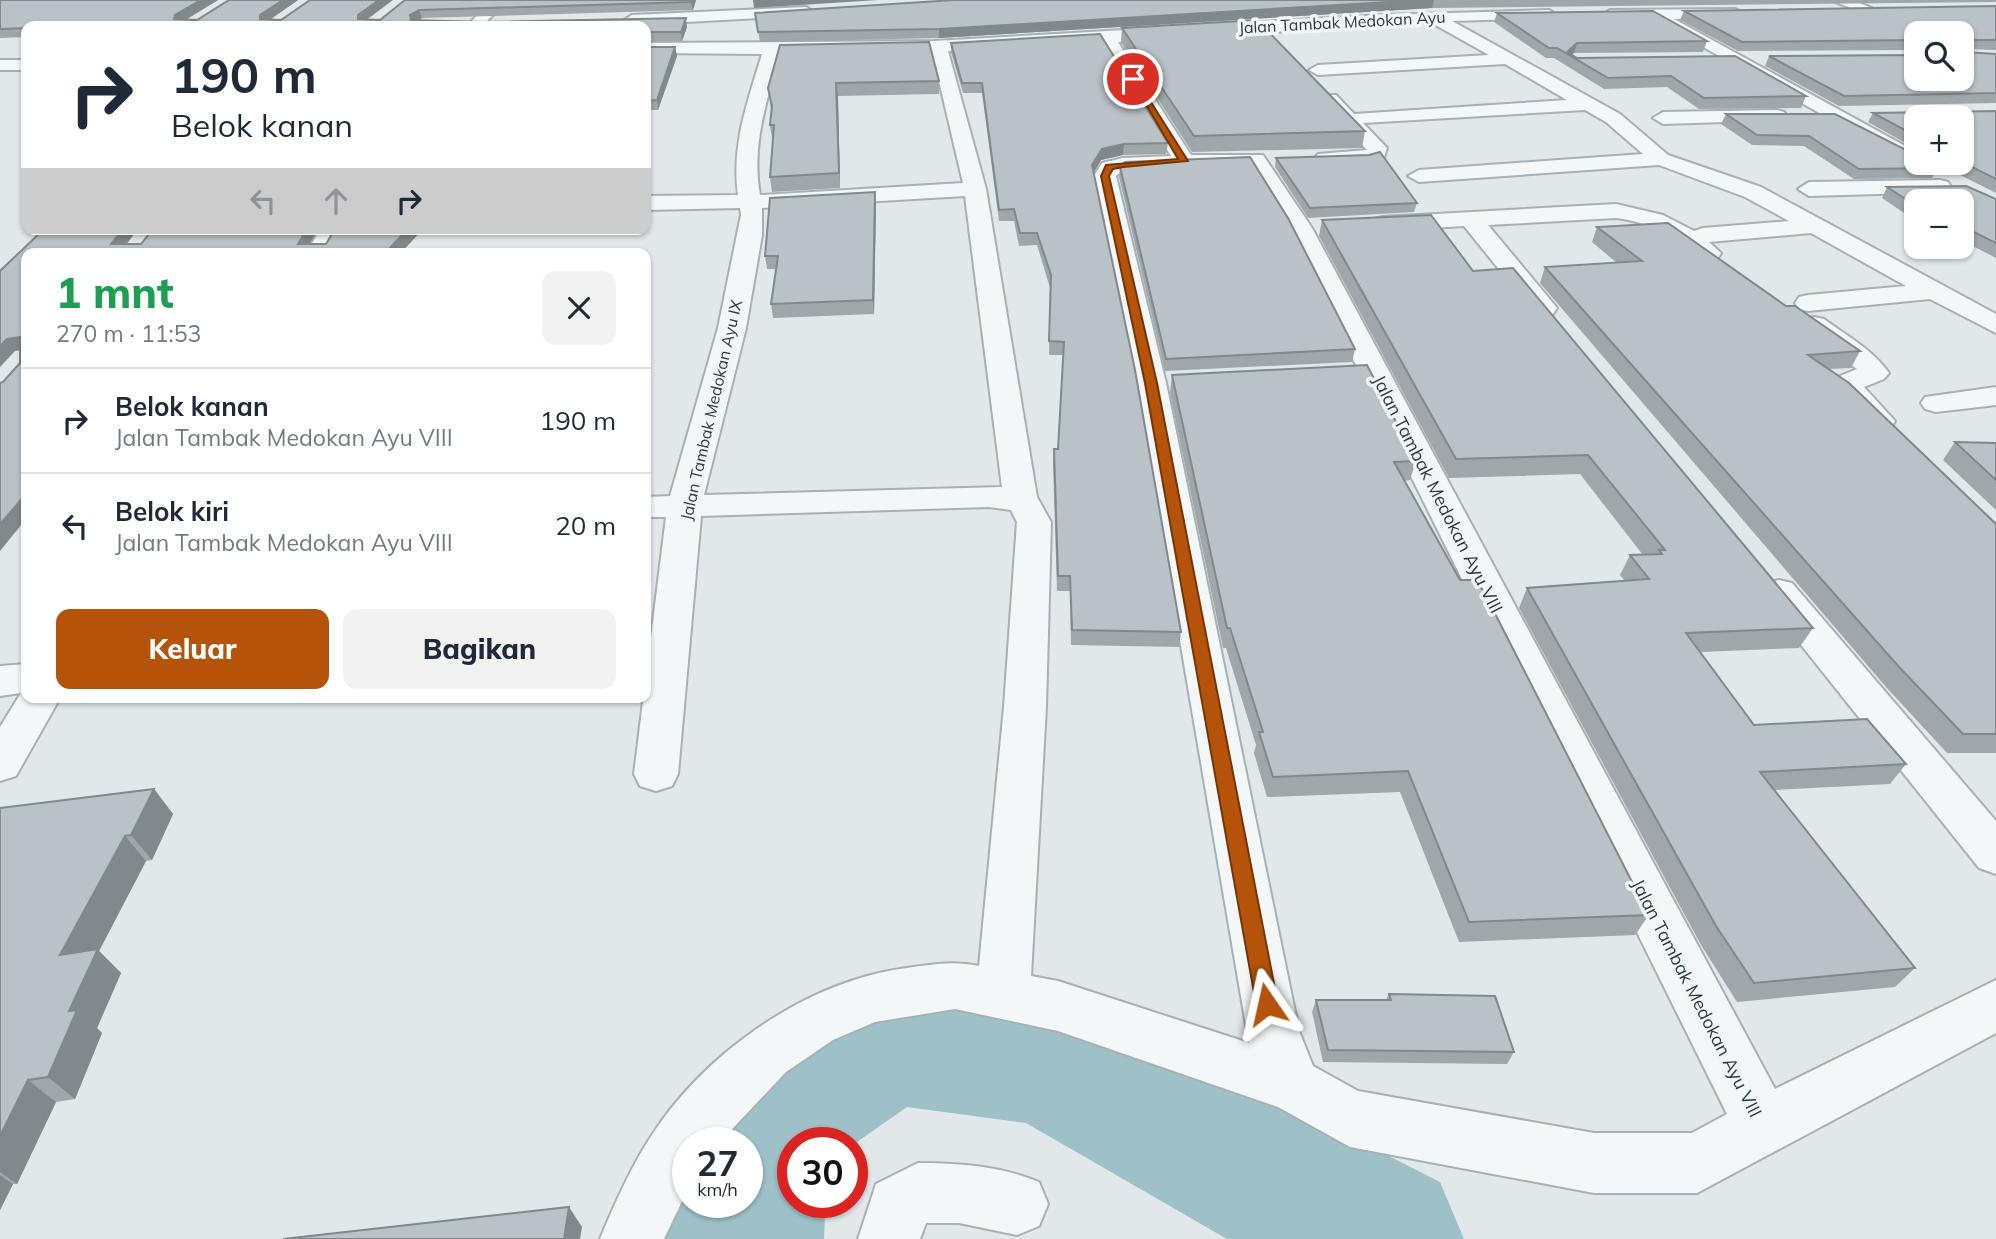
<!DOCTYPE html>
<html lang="id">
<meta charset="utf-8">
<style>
:root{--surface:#fff;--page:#f2f2f3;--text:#1f2937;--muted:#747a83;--line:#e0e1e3;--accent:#b45309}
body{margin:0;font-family:Mulish,sans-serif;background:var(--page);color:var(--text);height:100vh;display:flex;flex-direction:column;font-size:26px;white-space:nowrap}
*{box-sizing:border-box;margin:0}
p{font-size:23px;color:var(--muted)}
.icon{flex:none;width:38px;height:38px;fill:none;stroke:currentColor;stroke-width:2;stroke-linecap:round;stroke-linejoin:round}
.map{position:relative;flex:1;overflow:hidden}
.sheet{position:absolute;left:21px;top:248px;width:630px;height:455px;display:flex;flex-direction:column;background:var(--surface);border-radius:14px;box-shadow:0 2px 5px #0004}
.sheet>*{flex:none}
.guide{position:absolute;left:21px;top:21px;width:630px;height:214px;border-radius:14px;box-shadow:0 2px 5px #0004;background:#fff;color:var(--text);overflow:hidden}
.controls{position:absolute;left:1904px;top:21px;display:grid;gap:14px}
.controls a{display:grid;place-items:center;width:70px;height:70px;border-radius:14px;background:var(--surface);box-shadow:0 2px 5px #0004;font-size:35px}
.speed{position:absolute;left:672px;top:1127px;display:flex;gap:14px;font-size:35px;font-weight:700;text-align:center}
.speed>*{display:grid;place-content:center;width:91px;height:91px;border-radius:50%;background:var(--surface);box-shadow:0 2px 5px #0004;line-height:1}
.speed small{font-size:18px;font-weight:400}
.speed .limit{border:10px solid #d22;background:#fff;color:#111}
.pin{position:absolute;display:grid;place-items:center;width:60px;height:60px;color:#fff;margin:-30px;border:4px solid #fff;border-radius:50%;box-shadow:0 2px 7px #0007}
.me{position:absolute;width:77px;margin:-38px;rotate:349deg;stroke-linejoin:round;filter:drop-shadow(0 0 5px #0008)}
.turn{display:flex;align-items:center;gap:24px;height:147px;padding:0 35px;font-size:32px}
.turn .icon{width:91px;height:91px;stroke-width:2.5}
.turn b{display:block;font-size:49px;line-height:60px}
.lanes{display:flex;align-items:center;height:66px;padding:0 35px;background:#0003;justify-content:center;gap:35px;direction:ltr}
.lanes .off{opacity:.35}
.round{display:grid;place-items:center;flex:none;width:74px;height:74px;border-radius:14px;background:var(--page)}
.head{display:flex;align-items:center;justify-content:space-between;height:119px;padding:0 35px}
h1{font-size:42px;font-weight:800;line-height:52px;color:#1e9e55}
.cta{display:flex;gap:14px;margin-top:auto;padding:14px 35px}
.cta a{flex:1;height:80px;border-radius:14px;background:var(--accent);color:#fff;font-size:28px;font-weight:800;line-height:80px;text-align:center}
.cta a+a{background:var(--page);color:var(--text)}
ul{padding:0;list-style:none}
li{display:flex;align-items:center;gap:21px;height:105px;padding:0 35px;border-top:2px solid var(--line)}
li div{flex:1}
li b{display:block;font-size:26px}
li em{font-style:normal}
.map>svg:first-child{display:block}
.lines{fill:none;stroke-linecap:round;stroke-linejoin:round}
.river{fill:#9ec1c8;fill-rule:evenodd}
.street-casing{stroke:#a7b0b4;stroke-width:4}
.street{fill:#f4f7f8;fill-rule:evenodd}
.wall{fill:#9fa7aa}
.shaded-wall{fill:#82888b}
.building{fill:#b9c2c6;stroke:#82888b;stroke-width:2}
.route{fill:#b45309;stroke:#753606;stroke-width:2}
.labels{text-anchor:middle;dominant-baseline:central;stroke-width:7;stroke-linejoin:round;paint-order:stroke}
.far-street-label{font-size:16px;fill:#2a3a41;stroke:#f1f6f7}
.street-label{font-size:18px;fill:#2a3a41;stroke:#f1f6f7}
</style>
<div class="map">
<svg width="1996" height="1239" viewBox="0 0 1996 1239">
<rect width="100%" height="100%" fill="#e2e7ea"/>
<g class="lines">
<polygon class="river" points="888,970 1047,988 1098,1008 1440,1182 1464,1239 1227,1239 1026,1123 907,1107 854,1144 852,1149 852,1143 793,1143 793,1202 830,1202 825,1213 824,1239 662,1239 667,1213 688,1162 688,1202 747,1202 747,1143 697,1143 750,1042 838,990"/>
<defs>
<g id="street">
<polygon points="492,0 508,0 482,26 467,26"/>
<polygon points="1830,0 1852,0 1879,11 1871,16"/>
<polygon points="806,7 814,12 811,15 632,25 624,20 632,15"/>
<polygon points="1735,9 1740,11 1740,17 1674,19 1916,152 1916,163 1923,164 1909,164 1654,19 1610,20 1602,15 1610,10"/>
<path d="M1549 10 1557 15 1554 18 1452 21 1620 114 1668 155 1761 187 1996 314V333L1930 299 1808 311 1799 309 1795 303 1799 297 1808 295 1906 286 1811 233 1709 242 1721 253 1718 258C1696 264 1677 240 1659 231 1645 223 1631 220 1616 218L1488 225 1557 308 1553 314H1535L1464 226 1382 231 1374 229 1370 224 1374 219 1382 217 1616 204 1663 215 1694 231 1703 228 1789 221 1745 197 1659 165 1419 182 1408 176 1419 170 1643 154 1606 122 1585 110 1363 123 1387 148 1384 157 1367 162H1318L1315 158 1318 154 1367 150 1322 103 1320 99 1322 95H1336L1354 114 1567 100 1505 64 1318 75 1309 70 1318 65 1489 55 1430 22 1118 42 1191 155H1263L1312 228 1775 1089 1996 980V1033L1697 1193H1594L1350 1147 1278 1107 1058 1031 955 1009 875 1022 833 1040 786 1072 719 1143H688V1189L664 1239H600C614 1205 630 1169 650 1138 703 1055 802 984 900 969 928 965 952 960 979 966L1004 707 1017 522 1011 510 989 507 701 516 678 774 672 786 656 791 640 786 634 774 666 517H646V497L670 496 718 328 741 215 740 208 646 210V196L738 195C731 145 748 101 762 54L646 53V43L934 41 1383 15ZM1102 43 1171 156 1123 158 1102 163 1094 176 1136 383 1249 1043 1058 981 1031 976 1046 707 1051 522 1037 497 986 189 948 51ZM932 51 963 183 760 195C751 145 767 102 779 54ZM1250 165 1288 228 1727 1114 1692 1133H1594L1358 1091 1313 1066 1299 1031 1166 383 1116 176 1123 170ZM965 196 1002 487 704 495 746 328 762 235V208Z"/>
<rect x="0" y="60" width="26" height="10"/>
<polygon points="1777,110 1784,112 1787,116 1784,120 1663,124 1653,118 1663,112"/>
<polygon points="1940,180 1948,182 1951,187 1948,192 1809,196 1798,189 1809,182"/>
<polygon points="321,229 345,229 329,254 305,254"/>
<path d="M1814 317 1824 319C1847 336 1872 349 1889 373L1884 379 1864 387 1895 421 1891 428C1865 434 1851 408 1835 390L1830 384 1835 378 1857 369 1804 331 1800 325 1804 319Z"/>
<polygon points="1996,387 1996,405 1936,412 1925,409 1921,403 1925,397"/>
<polygon points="1779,580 1792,583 1996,821 1996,874 1979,868 1766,601 1760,592 1766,583"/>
<polygon points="26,664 26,698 60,698 16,776 0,781 0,727 21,693 0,696 0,666"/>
<path d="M918 1163C960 1163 1000 1166 1039 1182L1048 1204 1039 1226 1017 1235 959 1223H926L920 1239H858L876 1184Z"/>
</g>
</defs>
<use href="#street" class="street-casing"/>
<use href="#street" class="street"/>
</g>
<g class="wall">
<polygon points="0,0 218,0 186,19 197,20 229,0 298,0 270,19 380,20 405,0 696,0 693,10 422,18 419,20 687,27 682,41 646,41 646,26 26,26 26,37 0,38"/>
<polygon points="954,0 1996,0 1996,2 1432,8 939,38 760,42 755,13"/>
<polygon points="1996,6 1996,50 1965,49 1965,52 1996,54 1996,103 1839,106 1765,66 1769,56 1962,79 1916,33 1916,50 1738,51 1680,20 1684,11"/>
<polygon points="1497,13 1707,41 1703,52 1574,53 1572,55 1577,58 1806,96 1801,108 1699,109 1667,87 1604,89 1554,58 1546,58 1494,22"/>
<polygon points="1122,28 1365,131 1362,148 1192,152 1121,42"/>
<polygon points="951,43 1168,143 1166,154 1123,155 1101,160 1094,173 1181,632 1179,647 1071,645 1070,591 1057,591 1053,463 1054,449 1058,449 1063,355 1049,355 1050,288 1037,245 1019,246 1014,221 999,221 982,93 963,93 951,52"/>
<polygon points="780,45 939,81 939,94 838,96 840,188 772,192 770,177 773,138 772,138 770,125 771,110 768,88"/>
<polygon points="646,47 675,47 677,56 658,110 646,110"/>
<polygon points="1996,111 1996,193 1944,167 1936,170 1932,178 1854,179 1804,146 1752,145 1721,124 1726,114 1916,163 1962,163 1962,117 1916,117 1916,149 1868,122 1873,113"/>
<polygon points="1276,158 1417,203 1414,212 1308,218 1275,167"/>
<polygon points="1120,167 1355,349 1352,362 1165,371 1119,177"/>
<polygon points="1887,187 1996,199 1996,258 1965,242 1962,242 1962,201 1916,201 1916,221 1882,198"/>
<polygon points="875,192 876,204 874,314 773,318 771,304 776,269 767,269 765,256"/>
<polygon points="1322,220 1473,271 1813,628 1799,648 1700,652 1754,725 1906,764 1890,784 1775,790 1915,968 1895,987 1737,1002 1701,945 1519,608 1527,588 1625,581 1620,575 1630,555 1643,555 1580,474 1449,478 1319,236"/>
<polygon points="1597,227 1786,306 1860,351 1851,368 1829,369 1996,524 1996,753 1947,753 1886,687 1540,283 1545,267 1617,263 1592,242"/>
<polygon points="1172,375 1416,461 1410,480 1404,481 1649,915 1635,935 1459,942 1400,792 1267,797 1254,753 1256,745 1226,648 1223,648 1170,393"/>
<polygon points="1955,442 1996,443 1996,510 1943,460"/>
<polygon points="154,789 173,814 152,860 146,861 99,951 121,973 97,1028 102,1033 75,1099 56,1102 17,1184 13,1184 0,1210 0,808"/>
<polygon points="1389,994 1514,1052 1507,1064 1323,1062 1312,1012 1316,1000 1386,1000"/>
</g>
<g class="shaded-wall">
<polygon points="201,0 218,0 179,24 174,19 175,15"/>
<polygon points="283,0 298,0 264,24 260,19 260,15"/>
<polygon points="379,0 393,0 361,24 358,19 358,15"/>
<polygon points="692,0 696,0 693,10 691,2"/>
<polygon points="753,0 878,0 754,8"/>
<polygon points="1422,0 1434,0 1432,8 939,38 939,29"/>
<polygon points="419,10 422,18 413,24 410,15"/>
<polygon points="686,18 687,27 682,41 681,32"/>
<polygon points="1577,43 1574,53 1570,56 1567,52"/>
<polygon points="675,47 677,56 658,110 657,100"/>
<polygon points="836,83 838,96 840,188 839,173"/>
<polygon points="1124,144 1123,155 1101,160 1091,177 1092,165 1102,149"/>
<polygon points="1936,163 1946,163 1944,167 1936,170 1938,168"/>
<polygon points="875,192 876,204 874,314 873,300"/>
<polygon points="123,229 138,229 119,254 111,244"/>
<polygon points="307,229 318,229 304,254 298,244"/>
<polygon points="408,229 423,229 400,254 384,254"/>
<polygon points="20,337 26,350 15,351 0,367 0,346 7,339"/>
<polygon points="26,494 26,519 0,551 0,524"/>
<polygon points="154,789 173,814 152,860 131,835"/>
<polygon points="125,836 146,861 99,951 121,973 97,1028 102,1033 75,1099 48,1077 69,1011 60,955"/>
<polygon points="28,1080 56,1102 17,1184 0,1172 0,1136"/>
<polygon points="0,1175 13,1184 0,1210"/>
<polygon points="569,1207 582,1227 580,1239 564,1239"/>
</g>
<g class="building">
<polygon points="0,0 201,0 175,15 174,19 197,20 229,0 283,0 260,15 260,19 281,20 310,0 379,0 358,15 358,19 380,20 405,0 692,0 691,2 419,10 410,15 411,20 483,22 686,18 681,32 646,32 646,26 26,26 26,28 0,29"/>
<polygon points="954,0 1422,0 939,29 758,32 755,13"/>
<polygon points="1996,6 1996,40 1967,40 1965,52 1996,54 1996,93 1844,96 1769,56 1916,55 1916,79 1962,79 1962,33 1916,33 1916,40 1742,42 1684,11"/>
<polygon points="1653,11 1707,41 1577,43 1567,52 1577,58 1735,56 1806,96 1704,98 1671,76 1608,78 1557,48 1549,48 1497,13"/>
<polygon points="1257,20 1365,131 1194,136 1122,28"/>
<polygon points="1100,34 1168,143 1124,144 1102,149 1092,165 1135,370 1181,632 1072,630 1070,576 1058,576 1054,449 1058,449 1064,342 1049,341 1051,275 1037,233 1020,233 1014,209 999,210 982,83 962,83 951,43"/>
<polygon points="929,42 939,81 836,83 839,173 770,177 774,125 770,125 772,106 768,88 780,45"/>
<polygon points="646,47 675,47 657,100 646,101"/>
<polygon points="1996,111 1996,179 1962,162 1962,117 1916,117 1916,136 1873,113"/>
<polygon points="1726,114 1835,114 1916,155 1916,163 1937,163 1938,168 1859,169 1809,136 1757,135"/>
<polygon points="1380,152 1417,203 1310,208 1276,158 1369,155"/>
<polygon points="1250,157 1288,218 1355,349 1166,359 1120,167 1125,162"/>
<polygon points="1966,186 1996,199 1996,243 1972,231 1962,231 1962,201 1916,201 1916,206 1887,187"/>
<polygon points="875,192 873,300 771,304 778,256 765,256 770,198"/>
<polygon points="1431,215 1473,271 1513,268 1813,628 1686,633 1754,725 1867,719 1906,764 1760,772 1915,968 1754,983 1716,926 1527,588 1649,579 1630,555 1662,554 1659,550 1665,550 1588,455 1456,459 1322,220"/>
<polygon points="1668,223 1786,306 1795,306 1860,351 1808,355 1849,383 1996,524 1996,734 1963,734 1900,668 1545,267 1642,261 1597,227"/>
<polygon points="44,229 123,229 111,244 141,244 153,229 307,229 298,244 326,244 335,229 408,229 384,254 26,254 26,494 0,524 0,383 3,382 20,363 20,337 7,339 0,346 0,271"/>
<polygon points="1367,365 1416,461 1394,462 1460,580 1474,580 1483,590 1649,915 1469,922 1408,771 1273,777 1259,732 1263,732 1230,628 1227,628 1172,375"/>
<polygon points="1955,442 1996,443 1996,480"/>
<polygon points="154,789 131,835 125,836 60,955 98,949 69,1011 77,1010 48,1077 28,1080 0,1136 0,808"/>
<polygon points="1389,994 1495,996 1514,1052 1328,1050 1316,1000 1391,1000"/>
<polygon points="569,1207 564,1239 283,1239"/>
</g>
<polygon class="route" points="1130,77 1135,77 1188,161 1123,167 1113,169 1109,176 1157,383 1278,1004 1275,1011 1267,1014 1260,1011 1256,1004 1145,383 1101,176 1106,165 1178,159"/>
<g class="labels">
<g class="far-street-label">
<text transform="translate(1342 22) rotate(-3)">Jalan Tambak Medokan Ayu</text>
<text transform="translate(711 410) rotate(-77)">Jalan Tambak Medokan Ayu IX</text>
</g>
<g class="street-label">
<text transform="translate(1438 494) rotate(63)">Jalan Tambak Medokan Ayu VIII</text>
<text transform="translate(1697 998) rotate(63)">Jalan Tambak Medokan Ayu VIII</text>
</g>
</g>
</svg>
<div class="controls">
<a><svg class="icon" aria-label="search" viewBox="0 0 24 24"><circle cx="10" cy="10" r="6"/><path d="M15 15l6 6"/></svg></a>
<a>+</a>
<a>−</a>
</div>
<div class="speed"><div>27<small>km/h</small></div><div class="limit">30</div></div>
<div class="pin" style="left:1133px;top:79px;background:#d93025"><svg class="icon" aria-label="arrive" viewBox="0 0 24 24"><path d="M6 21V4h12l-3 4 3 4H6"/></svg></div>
<svg class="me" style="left:1267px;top:1004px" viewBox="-20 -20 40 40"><path d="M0-17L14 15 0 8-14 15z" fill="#b45309" stroke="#fff" stroke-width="4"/></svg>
<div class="guide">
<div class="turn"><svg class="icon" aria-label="right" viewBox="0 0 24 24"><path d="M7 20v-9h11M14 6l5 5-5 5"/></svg><div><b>190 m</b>Belok kanan</div></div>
<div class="lanes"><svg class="icon off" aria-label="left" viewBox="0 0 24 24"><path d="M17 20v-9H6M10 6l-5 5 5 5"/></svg><svg class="icon off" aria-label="ahead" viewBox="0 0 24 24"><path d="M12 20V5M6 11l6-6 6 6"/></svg><svg class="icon" aria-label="right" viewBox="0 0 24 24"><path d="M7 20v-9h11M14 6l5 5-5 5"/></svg></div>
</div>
<section class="sheet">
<div class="head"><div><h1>1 mnt</h1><p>270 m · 11:53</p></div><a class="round"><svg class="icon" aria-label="close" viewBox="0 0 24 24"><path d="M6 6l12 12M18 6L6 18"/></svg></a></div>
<ul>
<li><svg class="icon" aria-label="right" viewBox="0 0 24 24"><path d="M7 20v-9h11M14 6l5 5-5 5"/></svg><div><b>Belok kanan</b><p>Jalan Tambak Medokan Ayu VIII</p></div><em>190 m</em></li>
<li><svg class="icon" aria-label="left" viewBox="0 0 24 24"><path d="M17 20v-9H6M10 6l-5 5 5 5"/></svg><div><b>Belok kiri</b><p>Jalan Tambak Medokan Ayu VIII</p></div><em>20 m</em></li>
</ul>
<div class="cta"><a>Keluar</a><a>Bagikan</a></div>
</section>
</div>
